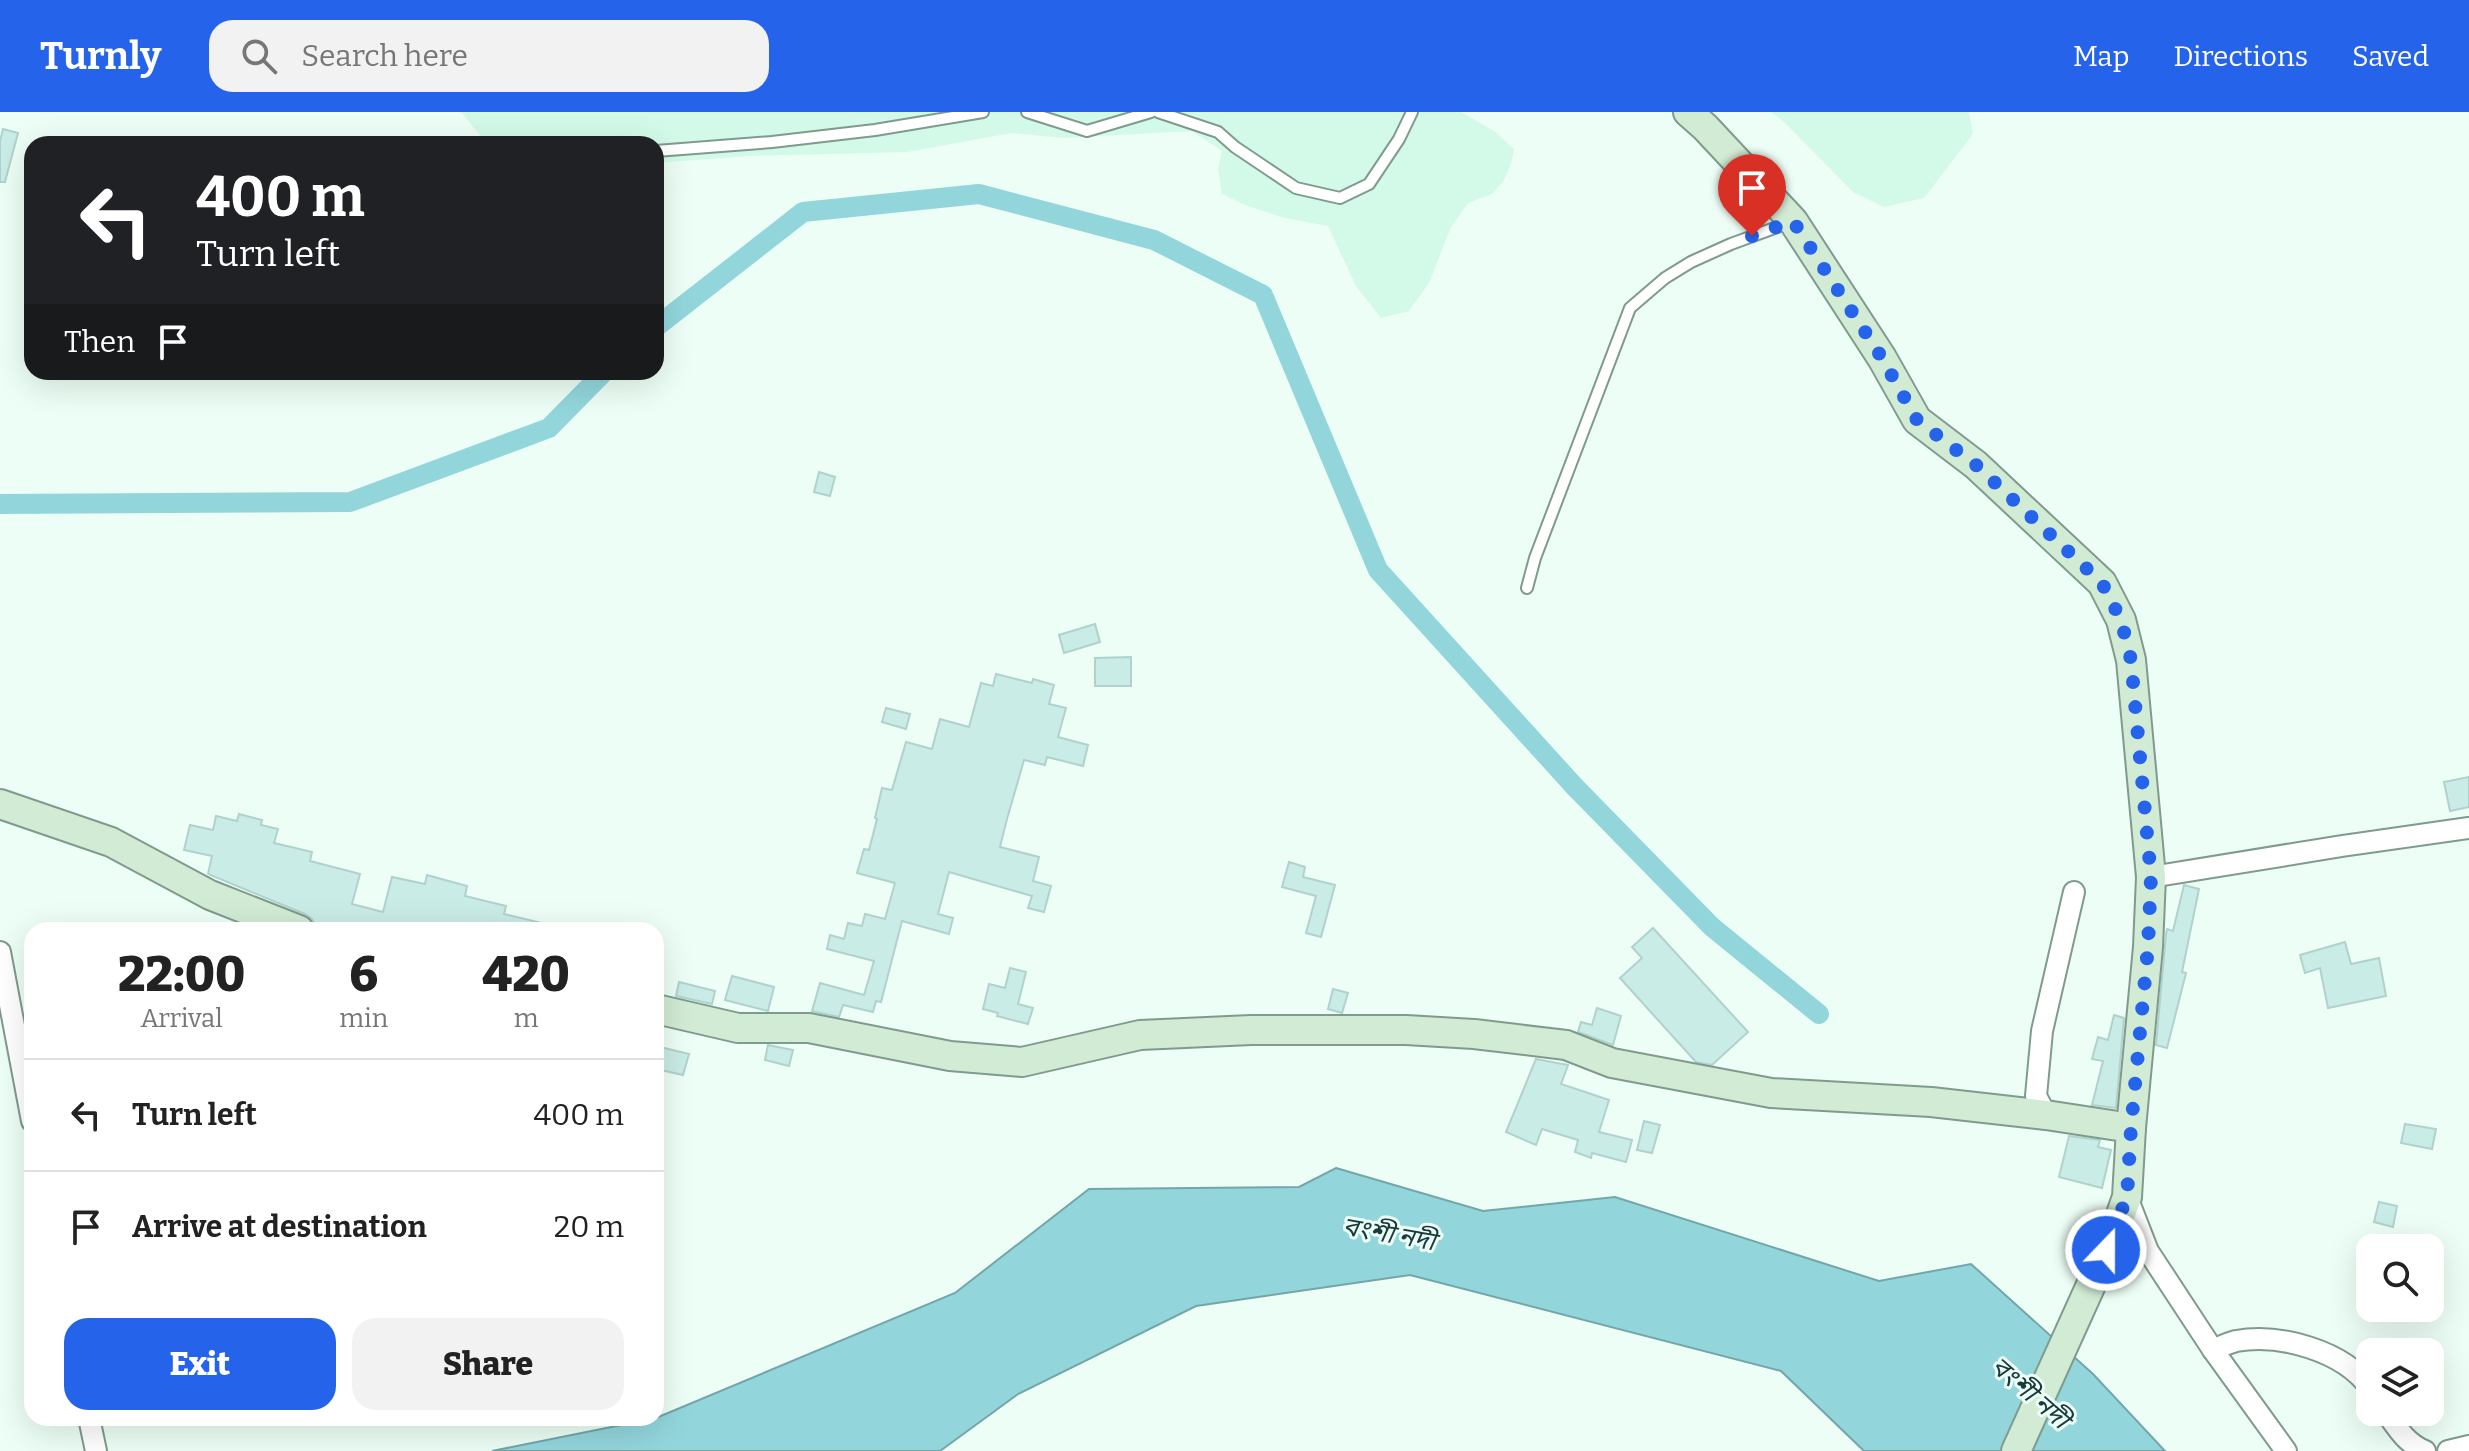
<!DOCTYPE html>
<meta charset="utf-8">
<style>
:root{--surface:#fff;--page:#f2f2f2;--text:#222;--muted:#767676;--line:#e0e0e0;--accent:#2563eb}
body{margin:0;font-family:Bitter,"Noto Sans Bengali",serif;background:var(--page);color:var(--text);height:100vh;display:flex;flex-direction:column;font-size:30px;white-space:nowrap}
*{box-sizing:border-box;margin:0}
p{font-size:26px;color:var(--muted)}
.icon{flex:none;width:44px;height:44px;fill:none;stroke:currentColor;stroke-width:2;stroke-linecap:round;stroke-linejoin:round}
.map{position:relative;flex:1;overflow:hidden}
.details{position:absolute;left:24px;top:810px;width:640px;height:504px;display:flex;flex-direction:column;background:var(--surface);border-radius:24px;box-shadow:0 8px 32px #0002}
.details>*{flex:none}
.top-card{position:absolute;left:24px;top:24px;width:640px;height:244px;border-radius:24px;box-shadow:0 8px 32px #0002;background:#202124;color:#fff;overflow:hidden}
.fabs{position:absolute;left:2356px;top:1122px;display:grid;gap:16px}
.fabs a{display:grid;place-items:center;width:88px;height:88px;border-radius:16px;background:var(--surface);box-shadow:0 8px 32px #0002;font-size:40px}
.pin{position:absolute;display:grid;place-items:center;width:68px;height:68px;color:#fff;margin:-82px -34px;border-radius:50% 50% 50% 0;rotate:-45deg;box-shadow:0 0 8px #0007}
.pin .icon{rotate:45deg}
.me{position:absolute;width:88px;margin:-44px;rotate:22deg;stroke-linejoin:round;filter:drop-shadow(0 0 6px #0008)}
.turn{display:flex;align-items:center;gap:28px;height:168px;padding:0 40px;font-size:36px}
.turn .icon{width:104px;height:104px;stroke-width:2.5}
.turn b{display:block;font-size:56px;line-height:68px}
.then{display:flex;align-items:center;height:76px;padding:0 40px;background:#0003;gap:16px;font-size:30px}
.eta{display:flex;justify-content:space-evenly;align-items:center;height:136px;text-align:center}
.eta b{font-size:48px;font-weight:800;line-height:56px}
.button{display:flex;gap:16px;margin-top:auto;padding:16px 40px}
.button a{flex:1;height:92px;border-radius:24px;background:var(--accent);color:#fff;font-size:32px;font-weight:800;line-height:92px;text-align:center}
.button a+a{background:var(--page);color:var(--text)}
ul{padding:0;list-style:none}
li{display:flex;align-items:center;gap:24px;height:112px;padding:0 40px;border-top:2px solid var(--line)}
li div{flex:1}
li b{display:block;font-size:30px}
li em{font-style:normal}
header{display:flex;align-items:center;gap:48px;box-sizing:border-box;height:112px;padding:0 40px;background:var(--accent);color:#fff}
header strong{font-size:38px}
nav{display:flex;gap:44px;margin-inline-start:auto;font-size:28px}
.search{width:560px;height:72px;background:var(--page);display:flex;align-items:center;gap:20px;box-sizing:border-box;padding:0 28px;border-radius:24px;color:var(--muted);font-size:30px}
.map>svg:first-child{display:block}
.built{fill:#d3fae8}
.water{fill:#92d6dc;stroke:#73a6a9;stroke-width:2}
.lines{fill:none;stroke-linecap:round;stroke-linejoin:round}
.canal{stroke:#92d6dc;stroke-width:20}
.building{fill:#caece6;stroke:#b0d2cc;stroke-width:2}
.lane-casing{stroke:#7f9b8d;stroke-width:14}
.street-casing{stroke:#7f9b8d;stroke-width:24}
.secondary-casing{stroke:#7f9b8d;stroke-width:32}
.lane{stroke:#fff;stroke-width:10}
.street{stroke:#fff;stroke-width:20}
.secondary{stroke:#d1ebd4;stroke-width:28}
.route{stroke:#2563eb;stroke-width:14;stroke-dasharray:0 25.2}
.labels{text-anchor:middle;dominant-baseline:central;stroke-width:6;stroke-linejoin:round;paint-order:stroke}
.water-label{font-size:26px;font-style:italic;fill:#183a3d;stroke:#ecfef5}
</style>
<header>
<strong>Turnly</strong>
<div class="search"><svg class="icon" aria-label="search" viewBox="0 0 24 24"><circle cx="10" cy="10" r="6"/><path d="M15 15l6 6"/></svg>Search here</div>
<nav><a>Map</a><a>Directions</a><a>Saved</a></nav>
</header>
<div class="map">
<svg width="2469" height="1339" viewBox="0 0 2469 1339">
<rect width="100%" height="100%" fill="#ecfef5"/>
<g class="built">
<polygon points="461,0 1461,0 1494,19 1514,37 1511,52 1503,70 1492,82 1468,91 1451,115 1429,171 1409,199 1381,206 1356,174 1328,114 1285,106 1245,93 1222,82 1218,57 1222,39 1192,19 1064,26 1012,21 907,40 749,44 656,51 656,32 487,32"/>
<polygon points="1771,0 1969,0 1973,22 1924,86 1884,95 1853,80 1785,11"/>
</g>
<polygon class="water" points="1336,1056 1483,1099 1615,1085 1879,1169 1971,1152 2093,1262 2165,1339 1864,1339 1781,1259 1410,1163 1196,1194 1018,1282 940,1339 492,1339 656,1306 955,1181 1089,1077 1299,1075"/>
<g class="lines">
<g class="canal">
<polyline points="656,215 803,100 979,82 1154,128 1263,183 1378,458 1574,674 1712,815 1819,902"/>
<polyline points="0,392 350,390 549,316 604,260"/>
</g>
</g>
<g class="building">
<polygon points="3,17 18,21 5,70 0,70 0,29"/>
<polygon points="819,360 835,365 830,384 814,380"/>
<polygon points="1095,512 1100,530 1064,541 1059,523"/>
<polygon points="1131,545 1131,574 1095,574 1095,546"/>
<polygon points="996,562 1032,571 1033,567 1054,573 1049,592 1066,596 1058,625 1088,633 1083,654 1047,645 1045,653 1024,648 1007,707 1000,735 1039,745 1033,769 1051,774 1044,800 1028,796 1032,784 949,760 938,802 953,806 949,822 902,809 881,890 876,889 873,900 843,893 839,905 812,899 820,871 864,883 874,849 827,837 830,823 844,827 848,811 862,814 865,802 885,807 895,771 857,761 864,737 869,738 877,707 875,706 882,676 892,678 906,630 932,637 940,607 969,615 981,571 993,574"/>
<polygon points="886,596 910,602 906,617 882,610"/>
<polygon points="2469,665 2469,695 2450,699 2444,670"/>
<polygon points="239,702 262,708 261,713 278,717 274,731 312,740 310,749 360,762 352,792 383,800 392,765 425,772 427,763 467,774 465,784 506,794 504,802 546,812 545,818 321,818 321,815 315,814 312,807 305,802 208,762 212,744 184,738 190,713 213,718 216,704 237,709"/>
<polygon points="1289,750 1305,755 1303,765 1335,773 1321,825 1306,821 1316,784 1282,775"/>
<polygon points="2184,773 2199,777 2182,860 2186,861 2167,936 2156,933 2166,822 2167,817 2173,819"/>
<polygon points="1653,816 1748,920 1712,953 1696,950 1620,866 1642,846 1632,835"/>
<polygon points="2345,830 2351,852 2379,846 2386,884 2328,896 2320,856 2305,861 2300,843"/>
<polygon points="1010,856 1026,860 1018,892 1033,896 1028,912 997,904 998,901 983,897 989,872 1005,876"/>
<polygon points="732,864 774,875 768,899 725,888"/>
<polygon points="679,870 715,879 712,892 676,884"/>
<polygon points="1333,877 1348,881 1342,901 1328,897"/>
<polygon points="1597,896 1621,904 1613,933 1578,920 1581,910 1592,913"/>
<polygon points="2114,903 2124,906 2116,996 2092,993 2103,949 2092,947 2098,925 2108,928"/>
<polygon points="768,933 793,938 789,954 765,948"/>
<polygon points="656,934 689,942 683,963 656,957"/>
<polygon points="1536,947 1568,953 1561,972 1609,988 1599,1020 1632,1028 1626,1050 1592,1041 1591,1046 1575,1040 1578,1028 1542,1017 1536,1033 1506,1020"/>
<polygon points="1644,1009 1660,1013 1652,1041 1637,1038"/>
<polygon points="2405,1012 2436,1017 2432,1037 2401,1031"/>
<polygon points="2069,1024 2100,1028 2098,1035 2111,1038 2102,1076 2059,1065"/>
<polygon points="2379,1090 2397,1094 2393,1115 2374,1110"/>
</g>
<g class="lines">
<defs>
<g id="lane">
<polyline points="1027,0 1087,19 1151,0"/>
<polyline points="1158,0 1218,20 1235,35 1296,76 1340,86 1369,72 1399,27 1412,0"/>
<polyline points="656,39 772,30 875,18 983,0"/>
<polyline points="1527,476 1535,446 1630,196 1665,166 1691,150 1731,132 1791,110"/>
</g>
<g id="street">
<polyline points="2151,765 2342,734 2469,716"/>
<polyline points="0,840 32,1009"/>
<polyline points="2046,1003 2036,984 2042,919 2074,780"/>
<polyline points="2127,1085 2148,1139 2213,1238 2286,1339"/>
<path d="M2213 1238C2220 1235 2228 1231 2236 1229 2280 1221 2344 1239 2370 1276"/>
<path d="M2386 1300C2397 1316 2407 1332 2425 1339"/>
<polyline points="89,1306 96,1339"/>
<polyline points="2448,1339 2469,1334"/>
</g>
<g id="secondary">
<polyline points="1688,0 1705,15 1793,109 1882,246 1917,308 1976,353 2102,471 2121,508 2131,548 2151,765 2148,835 2131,1016 2127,1085 2114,1122 2016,1339"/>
<polyline points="0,692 111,730 210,783 299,818"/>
<polyline points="656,897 738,916 809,916 950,944 1022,950 1140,923 1251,918 1406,918 1474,922 1566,933 1612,951 1771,981 1931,990 2046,1003 2131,1016"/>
</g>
</defs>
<use href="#lane" class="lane-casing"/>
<use href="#street" class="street-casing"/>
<use href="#secondary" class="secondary-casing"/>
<use href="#lane" class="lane"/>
<use href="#street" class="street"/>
<use href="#secondary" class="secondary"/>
</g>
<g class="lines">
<polyline class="route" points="1752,124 1793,109 1882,246 1917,308 1976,353 2102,471 2121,508 2131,548 2151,765 2148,835 2131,1016 2127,1085 2106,1138"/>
</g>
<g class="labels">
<g class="water-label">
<text transform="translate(1389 1122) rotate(10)">বংশী নদী</text>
<text transform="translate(2030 1281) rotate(41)">বংশী নদী</text>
</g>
</g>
</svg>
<div class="fabs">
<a><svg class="icon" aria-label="search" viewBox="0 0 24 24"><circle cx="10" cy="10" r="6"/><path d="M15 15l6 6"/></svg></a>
<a><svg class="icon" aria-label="layers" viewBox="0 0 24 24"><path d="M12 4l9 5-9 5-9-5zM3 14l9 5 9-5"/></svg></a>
</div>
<div class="pin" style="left:1752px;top:124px;background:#d93025"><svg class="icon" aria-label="arrive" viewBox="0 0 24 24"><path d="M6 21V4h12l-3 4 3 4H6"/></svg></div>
<svg class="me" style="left:2106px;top:1138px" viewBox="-20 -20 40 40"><circle r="17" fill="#2563eb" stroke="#fff" stroke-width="3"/><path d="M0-11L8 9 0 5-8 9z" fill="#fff"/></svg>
<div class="top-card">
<div class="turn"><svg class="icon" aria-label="left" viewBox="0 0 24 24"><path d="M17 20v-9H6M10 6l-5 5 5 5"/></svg><div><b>400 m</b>Turn left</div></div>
<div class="then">Then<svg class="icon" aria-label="arrive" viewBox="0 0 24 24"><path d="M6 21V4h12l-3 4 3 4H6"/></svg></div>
</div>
<section class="details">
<div class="eta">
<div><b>22:00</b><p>Arrival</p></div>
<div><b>6</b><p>min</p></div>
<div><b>420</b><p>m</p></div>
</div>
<ul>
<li><svg class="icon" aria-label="left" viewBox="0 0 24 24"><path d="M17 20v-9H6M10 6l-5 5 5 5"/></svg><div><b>Turn left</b></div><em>400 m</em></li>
<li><svg class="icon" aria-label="arrive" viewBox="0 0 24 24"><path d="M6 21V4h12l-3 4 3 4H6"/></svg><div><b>Arrive at destination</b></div><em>20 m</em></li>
</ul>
<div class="button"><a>Exit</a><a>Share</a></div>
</section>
</div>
